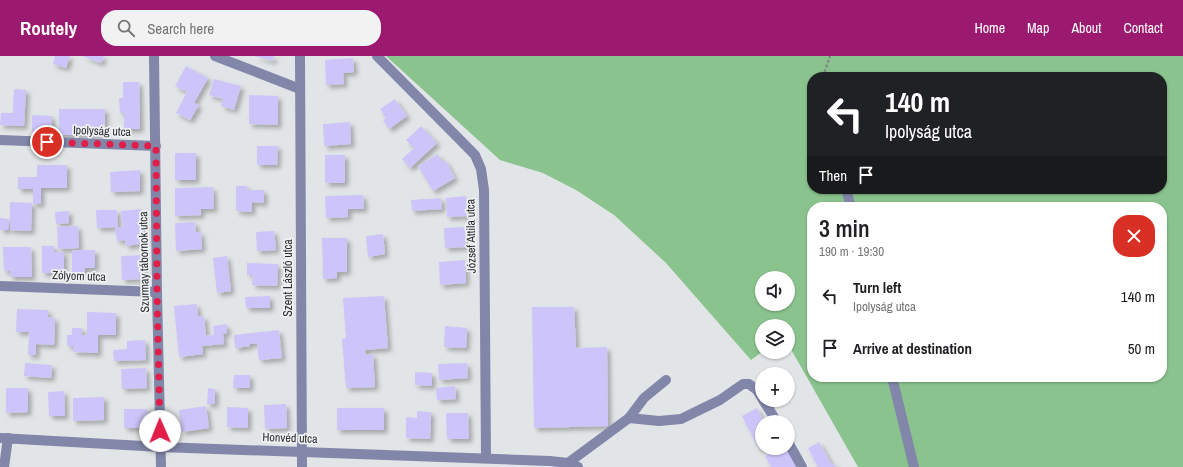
<!DOCTYPE html>
<meta charset="utf-8">
<style>
:root{--surface:#fff;--page:#f2f2f2;--text:#202124;--muted:#757577;--accent:#9b1a6f}
body{margin:0;font-family:"Archivo Narrow",sans-serif;background:var(--page);color:var(--text);height:100vh;display:flex;flex-direction:column;font-size:15px;white-space:nowrap}
*{box-sizing:border-box;margin:0}
p{font-size:13px;color:var(--muted)}
.icon{flex:none;width:22px;height:22px;fill:none;stroke:currentColor;stroke-width:2;stroke-linecap:round;stroke-linejoin:round}
.map{position:relative;flex:1;overflow:hidden}
.panel{position:absolute;left:807px;top:146px;width:360px;height:180px;display:flex;flex-direction:column;background:var(--surface);border-radius:16px;box-shadow:0 1px 3px #0004}
.panel>*{flex:none}
.guide{position:absolute;left:807px;top:16px;width:360px;height:122px;border-radius:16px;box-shadow:0 1px 3px #0004;background:#202124;color:#fff;overflow:hidden}
.buttons{position:absolute;left:755px;top:215px;display:grid;gap:8px}
.buttons a{display:grid;place-items:center;width:40px;height:40px;border-radius:50%;background:var(--surface);box-shadow:0 1px 3px #0004;font-size:20px}
.pin{position:absolute;display:grid;place-items:center;width:34px;height:34px;color:#fff;margin:-17px;border:2px solid #fff;border-radius:50%;box-shadow:0 1px 4px #0007}
.me{position:absolute;width:44px;margin:-22px;rotate:359deg;stroke-linejoin:round;filter:drop-shadow(0 0 3px #0008)}
.turn{display:flex;align-items:center;gap:14px;height:84px;padding:0 12px;font-size:18px}
.turn .icon{width:52px;height:52px;stroke-width:2.5}
.turn b{display:block;font-size:28px;line-height:34px}
.then{display:flex;align-items:center;height:38px;padding:0 12px;background:#0003;gap:8px;font-size:15px}
.round{display:grid;place-items:center;flex:none;width:42px;height:42px;border-radius:16px;background:var(--page)}
.overview{display:flex;align-items:center;justify-content:space-between;height:68px;padding:0 12px}
h1{font-size:24px;font-weight:600;line-height:30px}
ul{padding:0;list-style:none}
li{display:flex;align-items:center;gap:12px;height:52px;padding:0 12px}
li div{flex:1}
li b{display:block;font-size:15px}
li em{font-style:normal}
header{display:flex;align-items:center;gap:24px;box-sizing:border-box;height:56px;padding:0 20px;background:var(--accent);color:#fff}
header strong{font-size:19px}
nav{display:flex;gap:22px;margin-inline-start:auto;font-size:14px}
.search{width:280px;height:36px;background:var(--page);display:flex;align-items:center;gap:10px;box-sizing:border-box;padding:0 14px;border-radius:16px;color:var(--muted);font-size:15px}
.map>svg:first-child{display:block}
.green{fill:#8ac38d;fill-rule:evenodd}
.building{fill:#cdc5f9;filter:url(#shadow)}
.lines{fill:none;stroke-linecap:round;stroke-linejoin:round}
.path{stroke:#86888a;stroke-width:2.5;stroke-dasharray:3 2;stroke-linecap:butt}
.minor{stroke:#8286a9;stroke-width:10}
.route{stroke:#e11d48;stroke-width:7;stroke-dasharray:0 12.6}
.labels{text-anchor:middle;dominant-baseline:central;stroke-width:3.5;stroke-linejoin:round;paint-order:stroke}
.street-label{font-size:12px;fill:#2c2d2e;stroke:#eff2f4}
</style>
<header>
<strong>Routely</strong>
<div class="search"><svg class="icon" aria-label="search" viewBox="0 0 24 24"><circle cx="10" cy="10" r="6"/><path d="M15 15l6 6"/></svg>Search here</div>
<nav><a>Home</a><a>Map</a><a>About</a><a>Contact</a></nav>
</header>
<div class="map">
<svg width="1183" height="411" viewBox="0 0 1183 411">
<defs>
<filter id="shadow"><feDropShadow dx="3.5" dy="3.5" stdDeviation="2" flood-color="#0004"/></filter>
</defs>
<rect width="100%" height="100%" fill="#e2e5e7"/>
<path class="green" d="M386 0H1183V411H858L788 288V270H762V296L751 304 666 207 614 159 576 134 543 117 500 104ZM812 21H1162V133H812ZM812 151H1162V321H812ZM762 222H788V248H762Z"/>
<g class="building">
<polygon points="52,0 70,0 66,12 53,8 55,1"/>
<polygon points="82,0 104,0 101,7"/>
<polygon points="254,0 274,0 273,5"/>
<polygon points="353,2 354,16 343,17 344,28 326,29 325,4"/>
<polygon points="186,10 208,22 194,47 199,49 190,64 176,57 187,36 175,30"/>
<polygon points="214,23 241,30 234,54 221,50 223,43 209,39"/>
<polygon points="123,26 139,26 140,73 124,73 124,57 120,57 119,42 123,42"/>
<polygon points="14,33 26,34 24,70 0,69 1,57 13,57"/>
<polygon points="249,39 278,40 278,69 249,68"/>
<polygon points="395,43 407,60 389,73 383,64 386,62 380,53"/>
<rect x="59" y="53" width="46" height="26"/>
<polygon points="32,59 52,60 51,78 32,77"/>
<polygon points="350,66 351,88 324,90 323,68"/>
<polygon points="421,70 437,87 410,112 402,103 414,92 406,84"/>
<polygon points="257,90 278,90 277,109 257,109"/>
<rect x="175" y="97" width="21" height="27"/>
<polygon points="438,98 442,106 445,104 455,122 433,135 418,110"/>
<rect x="325" y="99" width="20" height="28"/>
<polygon points="37,109 67,109 67,132 41,132 41,148 33,148 33,133 18,133 18,121 37,121"/>
<polygon points="140,114 140,135 111,136 110,116"/>
<polygon points="236,130 247,130 247,134 264,134 264,147 252,146 252,156 236,155"/>
<polygon points="213,131 214,153 201,153 201,159 175,160 175,132"/>
<polygon points="363,139 364,153 348,153 348,161 326,162 325,140"/>
<polygon points="466,140 467,160 447,161 446,142"/>
<polygon points="441,142 442,153 412,155 411,144"/>
<polygon points="10,146 32,147 31,175 10,174"/>
<polygon points="141,153 145,187 126,190 125,184 117,185 115,172 123,171 121,155"/>
<polygon points="96,154 117,154 118,171 97,172"/>
<polygon points="69,155 69,167 56,168 55,156"/>
<polygon points="0,162 9,163 8,174 0,174"/>
<polygon points="195,166 196,176 201,176 202,193 176,195 175,167"/>
<polygon points="78,170 79,192 58,193 57,171"/>
<polygon points="465,171 467,191 445,192 444,172"/>
<polygon points="274,175 276,194 257,195 256,176"/>
<polygon points="383,178 385,198 368,201 366,180"/>
<polygon points="322,182 347,182 347,216 337,216 337,222 323,223"/>
<polygon points="42,190 54,190 54,196 64,196 64,217 42,217"/>
<polygon points="3,191 31,191 32,221 10,221 10,215 4,215"/>
<polygon points="72,194 95,194 95,212 85,212 85,218 72,218"/>
<polygon points="143,199 144,223 122,224 121,200"/>
<polygon points="227,200 231,235 217,237 213,202"/>
<polygon points="465,204 466,227 440,229 439,206"/>
<polygon points="247,207 278,208 277,230 252,229 253,219 247,219"/>
<polygon points="270,240 270,252 246,252 245,241"/>
<polygon points="384,240 388,292 365,294 366,299 373,298 375,331 346,332 342,283 346,282 343,242"/>
<polygon points="197,248 198,261 204,260 206,280 214,279 213,270 227,268 227,277 223,278 224,288 202,290 203,298 179,301 174,250"/>
<polygon points="532,251 574,251 576,292 607,291 608,370 534,372"/>
<polygon points="17,253 48,254 48,261 55,262 54,289 36,288 36,299 28,299 29,276 16,276"/>
<polygon points="87,256 116,257 116,279 98,279 98,297 73,296 73,290 67,290 67,279 72,279 72,272 82,272 82,279 87,279"/>
<polygon points="445,270 467,272 466,292 444,291"/>
<polygon points="279,274 282,302 259,304 257,287 249,288 250,290 235,292 234,279"/>
<polygon points="145,284 146,304 114,305 113,294 127,293 127,285"/>
<polygon points="25,307 52,309 51,322 24,320"/>
<polygon points="467,307 468,322 439,324 438,308"/>
<polygon points="146,312 147,332 122,333 121,313"/>
<polygon points="415,316 432,317 432,330 415,329"/>
<polygon points="234,319 250,319 250,332 233,332"/>
<polygon points="455,330 456,343 437,344 436,332"/>
<polygon points="6,332 28,332 28,356 6,357"/>
<polygon points="208,332 215,333 215,348 207,348"/>
<polygon points="64,335 65,360 49,360 48,336"/>
<polygon points="104,341 104,364 73,365 73,342"/>
<polygon points="286,348 287,372 265,373 264,349"/>
<polygon points="206,350 209,372 182,376 179,354"/>
<polygon points="227,351 248,352 248,372 227,371"/>
<rect x="337" y="352" width="47" height="22"/>
<polygon points="757,352 764,366 762,366 762,391 759,393 742,360"/>
<rect x="124" y="353" width="23" height="19"/>
<polygon points="417,355 431,356 430,383 406,382 406,361 417,362"/>
<polygon points="446,357 468,357 469,383 447,383"/>
<polygon points="819,386 832,409 834,408 836,411 818,411 808,392"/>
<polygon points="779,392 786,392 797,411 771,411 765,400"/>
</g>
<g class="lines">
<polyline class="path" points="823,21 830,0"/>
<g class="minor">
<polyline points="154,0 157,236 161,411"/>
<polyline points="215,0 300,33"/>
<polyline points="300,0 302,411"/>
<polyline points="377,0 475,99 481,113 484,134 486,402"/>
<polyline points="0,84 156,90"/>
<polyline points="846,133 851,151"/>
<polyline points="0,230 157,236"/>
<polyline points="892,321 914,411"/>
<polyline points="763,344 777,366"/>
<polyline points="629,362 659,365 681,363 720,344 743,328 749,328 757,334 762,342"/>
<polyline points="0,382 161,391 550,405 568,407 578,411"/>
<polyline points="788,386 802,411"/>
<polyline points="568,407 629,362 644,342 666,324"/>
<polyline points="4,411 8,382"/>
</g>
</g>
<g class="lines">
<polyline class="route" points="47,86 156,90 157,236 160,375"/>
</g>
<g class="labels">
<g class="street-label">
<text transform="translate(102 75) rotate(2)">Ipolyság utca</text>
<text transform="translate(471 180) rotate(-91)">József Attila utca</text>
<text transform="translate(144 206) rotate(-91)">Szurmay tábornok utca</text>
<text transform="translate(79 220) rotate(2)">Zólyom utca</text>
<text transform="translate(288 222) rotate(-90)">Szent László utca</text>
<text transform="translate(290 382) rotate(2)">Honvéd utca</text>
</g>
</g>
</svg>
<div class="buttons">
<a><svg class="icon" aria-label="sound" viewBox="0 0 24 24"><path d="M4 9h4l5-4v14l-5-4H4zM17 9q2 3 0 6"/></svg></a>
<a><svg class="icon" aria-label="layers" viewBox="0 0 24 24"><path d="M12 4l9 5-9 5-9-5zM3 14l9 5 9-5"/></svg></a>
<a>+</a>
<a>−</a>
</div>
<div class="pin" style="left:47px;top:86px;background:#d93025"><svg class="icon" aria-label="arrive" viewBox="0 0 24 24"><path d="M6 21V4h12l-3 4 3 4H6"/></svg></div>
<svg class="me" style="left:160px;top:375px" viewBox="-20 -20 40 40"><circle r="19" fill="#fff"/><path d="M0-13L10 11 0 6-10 11z" fill="#e11d48"/></svg>
<div class="guide">
<div class="turn"><svg class="icon" aria-label="left" viewBox="0 0 24 24"><path d="M17 20v-9H6M10 6l-5 5 5 5"/></svg><div><b>140 m</b>Ipolyság utca</div></div>
<div class="then">Then<svg class="icon" aria-label="arrive" viewBox="0 0 24 24"><path d="M6 21V4h12l-3 4 3 4H6"/></svg></div>
</div>
<section class="panel">
<div class="overview"><div><h1>3 min</h1><p>190 m · 19:30</p></div><a class="round" style="background:#d93025;color:#fff"><svg class="icon" aria-label="close" viewBox="0 0 24 24"><path d="M6 6l12 12M18 6L6 18"/></svg></a></div>
<ul>
<li><svg class="icon" aria-label="left" viewBox="0 0 24 24"><path d="M17 20v-9H6M10 6l-5 5 5 5"/></svg><div><b>Turn left</b><p>Ipolyság utca</p></div><em>140 m</em></li>
<li><svg class="icon" aria-label="arrive" viewBox="0 0 24 24"><path d="M6 21V4h12l-3 4 3 4H6"/></svg><div><b>Arrive at destination</b></div><em>50 m</em></li>
</ul>
</section>
</div>
